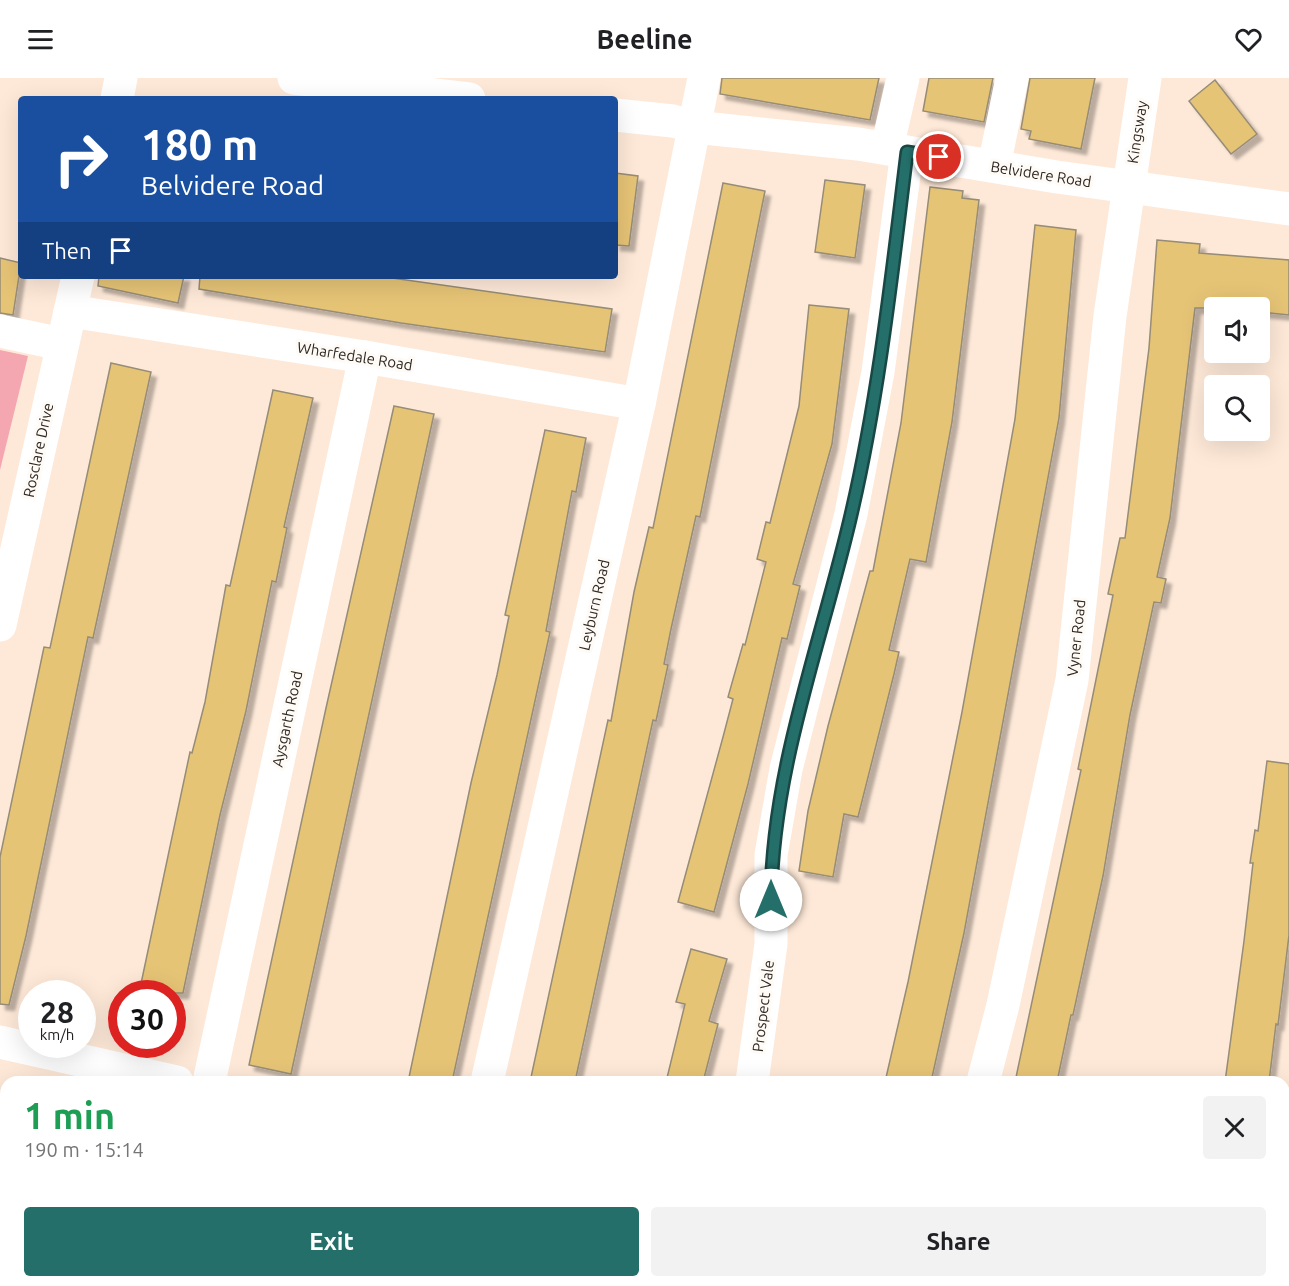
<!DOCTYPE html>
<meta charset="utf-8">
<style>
:root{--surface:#fff;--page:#f2f2f2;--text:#202124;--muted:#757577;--accent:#256f6a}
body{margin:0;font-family:Ubuntu,sans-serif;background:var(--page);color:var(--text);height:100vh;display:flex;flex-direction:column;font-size:22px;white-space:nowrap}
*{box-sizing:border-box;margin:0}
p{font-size:20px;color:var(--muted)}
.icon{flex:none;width:33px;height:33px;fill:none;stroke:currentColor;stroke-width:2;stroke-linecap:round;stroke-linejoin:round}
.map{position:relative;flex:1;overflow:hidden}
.side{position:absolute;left:0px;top:998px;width:1290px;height:212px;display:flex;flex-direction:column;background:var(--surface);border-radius:18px 18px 0 0;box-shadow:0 6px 24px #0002}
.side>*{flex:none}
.guide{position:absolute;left:18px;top:18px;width:600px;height:183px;border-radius:6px;box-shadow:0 6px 24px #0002;background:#1a4fa0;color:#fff;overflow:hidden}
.tools{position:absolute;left:1204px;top:219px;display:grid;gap:12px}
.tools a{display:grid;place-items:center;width:66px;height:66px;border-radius:6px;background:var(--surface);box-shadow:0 6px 24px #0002;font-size:30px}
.speed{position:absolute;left:18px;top:902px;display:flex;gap:12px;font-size:30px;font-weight:700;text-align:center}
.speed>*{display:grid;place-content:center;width:78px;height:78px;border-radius:50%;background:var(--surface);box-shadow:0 6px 24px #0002;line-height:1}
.speed small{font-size:15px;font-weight:400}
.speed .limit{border:9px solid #d22;background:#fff;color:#111}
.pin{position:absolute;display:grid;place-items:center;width:51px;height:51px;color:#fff;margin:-26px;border:3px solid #fff;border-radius:50%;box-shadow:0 2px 6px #0007}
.me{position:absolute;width:66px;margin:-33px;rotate:0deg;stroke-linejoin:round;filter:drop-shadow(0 0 4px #0008)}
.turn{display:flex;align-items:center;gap:21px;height:126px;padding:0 24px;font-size:27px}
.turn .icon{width:78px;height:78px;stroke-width:2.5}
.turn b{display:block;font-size:42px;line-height:51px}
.then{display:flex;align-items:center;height:57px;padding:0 24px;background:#0003;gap:12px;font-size:22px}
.round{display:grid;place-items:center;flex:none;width:63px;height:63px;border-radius:6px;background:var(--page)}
.head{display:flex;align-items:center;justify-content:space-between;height:102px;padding:0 24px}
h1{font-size:36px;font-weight:600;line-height:45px;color:#1e9e55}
.button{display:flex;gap:12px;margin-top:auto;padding:12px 24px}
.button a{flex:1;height:69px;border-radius:6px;background:var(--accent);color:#fff;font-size:24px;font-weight:600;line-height:69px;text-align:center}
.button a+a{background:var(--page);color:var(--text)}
header{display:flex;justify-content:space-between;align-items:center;height:78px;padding:0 24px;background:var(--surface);font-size:27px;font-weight:600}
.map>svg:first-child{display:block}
.green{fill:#f4a6b1}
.building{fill:#e6c476;stroke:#968c77;stroke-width:1.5;filter:url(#shadow)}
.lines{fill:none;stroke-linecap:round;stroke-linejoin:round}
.minor{stroke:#fff;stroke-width:33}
.route-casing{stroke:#184845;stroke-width:15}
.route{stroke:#256f6a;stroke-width:10}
.labels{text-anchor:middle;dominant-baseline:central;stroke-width:6;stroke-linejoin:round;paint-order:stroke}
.street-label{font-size:15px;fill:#302822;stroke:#fefaf6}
</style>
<header><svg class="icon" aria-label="menu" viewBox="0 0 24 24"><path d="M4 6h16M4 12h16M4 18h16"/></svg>Beeline<svg class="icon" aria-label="heart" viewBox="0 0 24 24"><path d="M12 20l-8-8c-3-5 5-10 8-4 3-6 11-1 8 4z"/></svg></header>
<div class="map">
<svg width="1289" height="1208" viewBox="0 0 1289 1208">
<defs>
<filter id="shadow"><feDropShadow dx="5.5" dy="5.5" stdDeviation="1.5" flood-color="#0004"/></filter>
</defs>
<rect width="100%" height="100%" fill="#fee9d8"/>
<polygon class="green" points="0,272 28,278 0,392"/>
<g class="building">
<polygon points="722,0 879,0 870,42 720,16"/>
<polygon points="929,0 993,0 984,44 923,33"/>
<polygon points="1030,0 1095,0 1081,71 1029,61 1031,53 1021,51"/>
<polygon points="1215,2 1257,56 1231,76 1189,23"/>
<polygon points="615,95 638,98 629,168 615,167"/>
<polygon points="825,102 865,107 855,180 815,174"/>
<polygon points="723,105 765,113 700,439 696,438 671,551 664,586 668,587 656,643 653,642 575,1004 530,1004 608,642 611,643 634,514 649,449 653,450"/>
<polygon points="930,109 963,113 962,120 979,122 952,344 926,484 910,481 889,572 899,574 894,596 858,739 844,736 833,799 799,793 808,733 828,648 870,493 873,493 879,461 901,345"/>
<polygon points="1035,147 1076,152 1059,340 964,855 931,1004 885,1004 908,904 962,634 1015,341"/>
<polygon points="1157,162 1200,166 1199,175 1289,182 1289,237 1260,234 1260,230 1195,230 1170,440 1157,499 1166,501 1161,525 1154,524 1130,637 1103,798 1073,937 1071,937 1057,1004 1015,1004 1081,692 1078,691 1113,517 1108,516 1120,460 1125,460 1149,270"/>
<polygon points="0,180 21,185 13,237 0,235"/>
<polygon points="99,198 184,198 178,225 98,208"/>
<polygon points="200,198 378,198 612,231 605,274 401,245 199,211"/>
<polygon points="809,227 849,231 832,366 793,506 800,508 787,561 782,560 748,706 714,834 678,824 723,659 733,621 728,619 743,566 745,567 766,484 757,481 766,444 770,445 799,328"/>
<polygon points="111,285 151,294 93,560 88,559 26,858 9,927 0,926 0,779 44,569 50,570"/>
<polygon points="273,312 313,320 284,449 287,450 276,504 272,503 246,633 220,737 183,915 139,915 190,674 192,675 205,624 226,507 230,508"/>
<polygon points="394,328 434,336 291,996 249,987 326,630"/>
<polygon points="545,352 586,360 576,414 572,413 546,553 550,554 452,1004 408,1004 471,705 497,597 509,538 505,537"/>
<polygon points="1267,683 1289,686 1289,857 1278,947 1276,946 1269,1004 1225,1004 1244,863 1253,785 1250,785 1255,752 1258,753"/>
<polygon points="691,871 727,881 709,943 718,946 703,1004 666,1004 685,926 676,924"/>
</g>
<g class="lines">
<g class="minor">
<polyline points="294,0 469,21"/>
<polyline points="117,21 121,0"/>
<polyline points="615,37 673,43 694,49 858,66 1057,99 1289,131"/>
<polyline points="887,70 903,0"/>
<polyline points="994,88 1012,0"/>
<polyline points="70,233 365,279 639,326"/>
<polyline points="0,253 61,266"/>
<polyline points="0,547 78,198"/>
<polyline points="0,964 177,1004"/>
<polyline points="209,1004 365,279"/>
<polyline points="487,1004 639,326 704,0"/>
<polyline points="752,1004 771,866 771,777 786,691 851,436 878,294 907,74"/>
<polyline points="983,1004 1003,927 1072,602 1110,238 1145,0"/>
<polyline points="645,1203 651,1208"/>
<polyline points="691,1208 693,1203"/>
<polyline points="930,1208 931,1203"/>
</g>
</g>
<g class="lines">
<defs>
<path id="route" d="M771 822C772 690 822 563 851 437 879 317 892 195 907 74L939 79"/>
</defs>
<use href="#route" class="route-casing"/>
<use href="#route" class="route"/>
</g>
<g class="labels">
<g class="street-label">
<text transform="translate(1137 54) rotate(-81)">Kingsway</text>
<text transform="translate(1041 96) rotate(9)">Belvidere Road</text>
<text transform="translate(355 278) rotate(9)">Wharfedale Road</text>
<text transform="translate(38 372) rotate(-78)">Rosclare Drive</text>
<text transform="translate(594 527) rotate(-77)">Leyburn Road</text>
<text transform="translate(1076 560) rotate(-84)">Vyner Road</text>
<text transform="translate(287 641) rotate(-78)">Aysgarth Road</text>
<text transform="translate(763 928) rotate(-83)">Prospect Vale</text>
</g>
</g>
</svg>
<div class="tools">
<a><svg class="icon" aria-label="sound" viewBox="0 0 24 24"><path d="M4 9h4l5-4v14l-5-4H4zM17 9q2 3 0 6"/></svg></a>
<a><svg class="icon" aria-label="search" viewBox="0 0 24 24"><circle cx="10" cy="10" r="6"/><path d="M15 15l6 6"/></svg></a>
</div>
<div class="speed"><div>28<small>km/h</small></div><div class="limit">30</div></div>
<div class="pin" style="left:939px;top:79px;background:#d93025"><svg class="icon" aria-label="arrive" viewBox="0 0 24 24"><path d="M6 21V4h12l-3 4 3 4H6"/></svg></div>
<svg class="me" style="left:771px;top:822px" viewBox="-20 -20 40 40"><circle r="19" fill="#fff"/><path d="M0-13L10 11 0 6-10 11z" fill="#256f6a"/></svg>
<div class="guide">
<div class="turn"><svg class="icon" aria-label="right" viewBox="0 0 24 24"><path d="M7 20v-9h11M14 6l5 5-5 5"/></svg><div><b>180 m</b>Belvidere Road</div></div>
<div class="then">Then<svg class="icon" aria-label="arrive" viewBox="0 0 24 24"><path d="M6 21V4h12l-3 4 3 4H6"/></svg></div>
</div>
<section class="side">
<div class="head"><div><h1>1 min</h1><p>190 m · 15:14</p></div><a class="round"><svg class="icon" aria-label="close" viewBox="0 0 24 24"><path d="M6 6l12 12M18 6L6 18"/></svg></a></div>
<div class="button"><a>Exit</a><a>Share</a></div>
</section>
</div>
